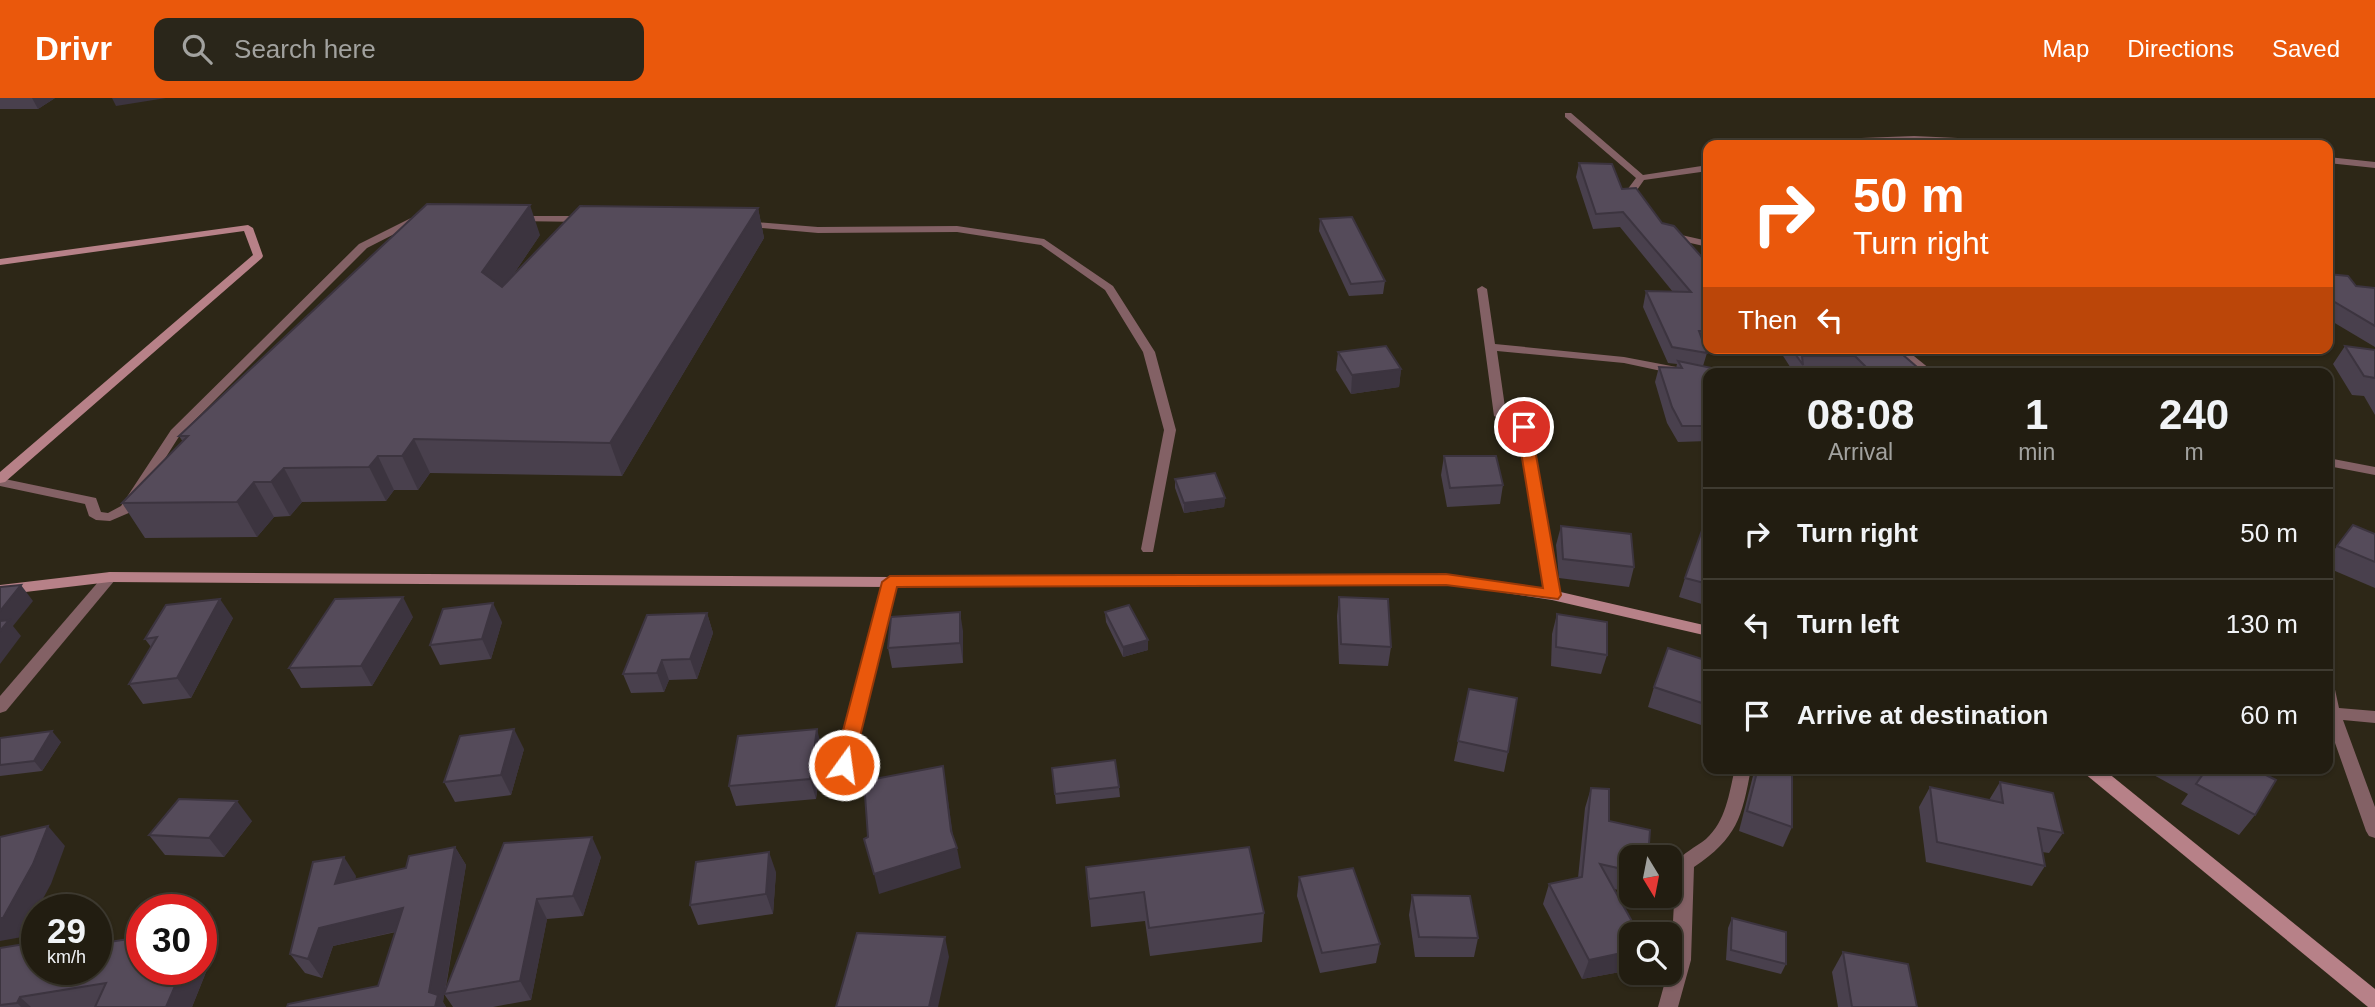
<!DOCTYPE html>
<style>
:root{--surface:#221d11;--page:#2a261a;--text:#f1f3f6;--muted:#a2a29f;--line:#3f3b31;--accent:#ea580c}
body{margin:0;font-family:Helvetica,sans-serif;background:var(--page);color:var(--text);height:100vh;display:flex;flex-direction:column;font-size:26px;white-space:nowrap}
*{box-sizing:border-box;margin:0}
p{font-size:23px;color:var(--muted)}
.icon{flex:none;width:38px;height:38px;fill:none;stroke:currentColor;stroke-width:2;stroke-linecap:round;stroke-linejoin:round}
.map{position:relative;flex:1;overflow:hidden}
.sheet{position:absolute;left:1703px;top:270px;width:630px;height:406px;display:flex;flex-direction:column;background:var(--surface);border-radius:14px;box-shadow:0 2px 5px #0004,0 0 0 2px var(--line)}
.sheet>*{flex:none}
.hud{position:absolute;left:1703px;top:42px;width:630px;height:214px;border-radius:14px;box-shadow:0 2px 5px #0004,0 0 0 2px var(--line);background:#ea580c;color:#fff;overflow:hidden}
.needle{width:46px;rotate:170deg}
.controls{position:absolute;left:1619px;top:747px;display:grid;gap:14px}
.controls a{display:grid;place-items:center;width:63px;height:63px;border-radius:14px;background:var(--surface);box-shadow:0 2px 5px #0004,0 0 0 2px var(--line);font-size:35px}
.speed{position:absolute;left:21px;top:796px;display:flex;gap:14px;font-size:35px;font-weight:700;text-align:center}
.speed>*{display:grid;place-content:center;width:91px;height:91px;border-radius:50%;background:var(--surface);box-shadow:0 2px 5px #0004,0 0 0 2px var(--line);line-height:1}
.speed small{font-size:18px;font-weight:400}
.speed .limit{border:10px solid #d22;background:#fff;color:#111}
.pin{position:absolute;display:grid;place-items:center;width:60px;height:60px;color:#fff;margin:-30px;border:4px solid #fff;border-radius:50%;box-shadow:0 2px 7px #0007}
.me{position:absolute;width:77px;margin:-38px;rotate:14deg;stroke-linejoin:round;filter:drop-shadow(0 0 5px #0008)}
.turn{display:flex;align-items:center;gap:24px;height:147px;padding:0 35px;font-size:32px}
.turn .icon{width:91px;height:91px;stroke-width:2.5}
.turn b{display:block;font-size:49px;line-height:60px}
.then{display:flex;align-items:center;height:66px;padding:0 35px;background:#0003;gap:14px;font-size:26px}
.eta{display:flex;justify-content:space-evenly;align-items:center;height:119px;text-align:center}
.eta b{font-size:42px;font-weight:700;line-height:49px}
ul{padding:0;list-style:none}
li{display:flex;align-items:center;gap:21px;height:91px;padding:0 35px;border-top:2px solid var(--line)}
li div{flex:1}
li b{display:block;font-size:26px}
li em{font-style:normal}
header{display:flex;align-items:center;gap:42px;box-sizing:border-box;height:98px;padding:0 35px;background:var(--accent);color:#fff}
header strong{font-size:33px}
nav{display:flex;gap:38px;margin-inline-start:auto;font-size:24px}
.search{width:490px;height:63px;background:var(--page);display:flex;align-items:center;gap:18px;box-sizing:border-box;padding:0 24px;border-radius:14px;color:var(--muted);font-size:26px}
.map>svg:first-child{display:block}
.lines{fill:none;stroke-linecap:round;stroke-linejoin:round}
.lane{fill:#836165;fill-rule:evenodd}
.street{fill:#836165;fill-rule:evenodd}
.secondary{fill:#b78188;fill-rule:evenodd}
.wall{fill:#49404d}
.shaded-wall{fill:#3c343f}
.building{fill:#554b5a;stroke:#3c343f;stroke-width:2}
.route{fill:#ea580c;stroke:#983908;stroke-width:2}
</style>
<header>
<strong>Drivr</strong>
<div class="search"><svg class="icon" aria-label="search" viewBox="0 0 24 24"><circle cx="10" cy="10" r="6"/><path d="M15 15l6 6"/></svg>Search here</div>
<nav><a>Map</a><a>Directions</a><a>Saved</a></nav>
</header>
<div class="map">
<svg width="2375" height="909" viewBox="0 0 2375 909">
<rect width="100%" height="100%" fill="#2d2717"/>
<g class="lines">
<g class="lane">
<polygon points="516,118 587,118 592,121 587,124 513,123 511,121"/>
<polygon points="411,120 422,119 427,122 416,125 367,150 180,337 131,414 110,423 96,422 89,418 85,406 0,388 0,380 96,400 101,414 108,415 121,408 171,332 359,146"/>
<polygon points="743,123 818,129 957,128 1044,141 1113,188 1155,254 1176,332 1153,454 1143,454 1141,451 1164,332 1143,254 1105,192 1041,147 957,134 818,135 740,128 740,124"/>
</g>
<g class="street">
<polygon points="1565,15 1571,15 1643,77 1708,67 1708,73 1644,82 1637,92 1647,106 1639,108 1627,92 1636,80 1565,19"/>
<polygon points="1914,38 2047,44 2051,47 1914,43 1834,47 1861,40"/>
<polygon points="2328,59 2375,64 2375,70 2328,65"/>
<polygon points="1668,134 1708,143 1708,149 1664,139 1664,135"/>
<polygon points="1482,188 1487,191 1495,246 1624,259 1708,275 1708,283 1624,265 1497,253 1506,316 1530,329 1559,497 1552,502 1545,497 1518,331 1494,318 1477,191"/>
<polygon points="1891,250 1904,250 1935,275 1921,275"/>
<polygon points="2328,360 2375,369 2375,377 2328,368"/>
<polygon points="110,474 117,479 115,482 6,613 0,615 0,598 105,476"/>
<polygon points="890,479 897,484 852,667 850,672 844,673 838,672 836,667 883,484"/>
<polygon points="2328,585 2334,587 2339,610 2375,613 2375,625 2343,622 2375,709 2375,740 2369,738 2366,733 2328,625"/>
<path d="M1735 670H1751C1742 720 1737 740 1694 769L1691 862 1678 909H1658L1671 862 1676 766C1682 755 1696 749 1706 741 1726 723 1729 696 1735 670Z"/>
</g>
<g class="secondary">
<polygon points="248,127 253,130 263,158 262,160 5,384 0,385 0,374 253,157 244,133 0,167 0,161"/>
<polygon points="110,474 890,479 1446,476 1552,492 1708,528 1708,538 1552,502 1446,486 890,489 110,484 0,497 0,487"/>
<polygon points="2082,670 2102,670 2375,891 2375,909 2368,909 2084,675"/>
</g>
</g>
<g class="wall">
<polygon points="0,0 55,0 38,11 0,11"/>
<polygon points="1579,65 1622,91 1708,166 1708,249 1705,249 1707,255 1703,268 1708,275 1708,343 1678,344 1667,325 1655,284 1659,269 1676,270 1677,266 1668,265 1643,209 1646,193 1673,194 1620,129 1593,131 1576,79"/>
<polygon points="758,110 764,140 622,378 430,375 418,392 394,392 386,403 302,404 290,418 274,419 257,439 145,440 122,405 183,344 179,338 540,137 511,180"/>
<polygon points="1320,121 1385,183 1383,196 1349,198 1319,133"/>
<polygon points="2328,176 2356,188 2375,190 2375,249 2328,221"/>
<polygon points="2345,248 2375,252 2375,317 2364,298 2352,297 2333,266"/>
<polygon points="1778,250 1895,250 1924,275 1853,275 1850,272 1801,272 1800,275 1794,275"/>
<polygon points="1338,254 1401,271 1399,289 1351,296 1336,272"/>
<polygon points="1444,358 1503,387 1500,406 1447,409 1441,377"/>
<polygon points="1175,381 1225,400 1224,409 1184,415 1175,390"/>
<polygon points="1708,425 1708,508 1679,499 1685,480"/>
<polygon points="1561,428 1634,469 1629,489 1559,480 1556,447"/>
<polygon points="2375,436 2375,490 2328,470 2328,461 2337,448"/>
<polygon points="1339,499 1391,549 1388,568 1339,566 1337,518"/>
<polygon points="1105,514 1148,552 1123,559 1106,524"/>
<polygon points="707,515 713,535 697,581 669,582 664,594 631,595 623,576"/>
<polygon points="1557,516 1607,557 1601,576 1551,568 1552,536"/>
<polygon points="413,519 372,588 301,590 289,570"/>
<polygon points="233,520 191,600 143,606 129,586 151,549 145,541"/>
<polygon points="502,524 491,561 440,567 430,547"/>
<polygon points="963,533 963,565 892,570 888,550"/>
<polygon points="1708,563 1708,616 1704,628 1648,609 1654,589"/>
<polygon points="1469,591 1508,654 1504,674 1454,663"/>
<polygon points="0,640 61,644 42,673 0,678"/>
<polygon points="524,651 511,697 455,704 444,684"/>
<polygon points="822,651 816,701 736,708 729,688"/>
<polygon points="1052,670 1119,689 1120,699 1056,706"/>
<polygon points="1755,670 1792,670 1792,729 1783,749 1739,733"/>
<polygon points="2141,670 2252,670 2255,717 2239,737 2181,706 2188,696"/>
<polygon points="2000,684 2063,735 2049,755 2042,754 2045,768 2032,788 1926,764 1919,709 1930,689 1989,702"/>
<polygon points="1591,690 1631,760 1631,795 1614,791 1631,836 1631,872 1582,881 1543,806 1549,786 1578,780 1585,710"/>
<polygon points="252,723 224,759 165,757 149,737"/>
<polygon points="504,745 601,759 583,818 547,821 531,902 493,909 453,909 444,896 443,904 446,909 287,909 378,888 396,834 333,848 322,880 305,875 290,856 356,778 355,781 406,770 455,749 466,767 445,895"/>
<polygon points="1086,769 1264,815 1262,844 1150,858 1145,823 1091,829"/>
<polygon points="776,774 773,816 698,827 690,807"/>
<polygon points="1299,779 1380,846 1376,865 1320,875 1297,798"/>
<polygon points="1412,797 1478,840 1474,859 1415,859 1409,817"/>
<polygon points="1732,820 1786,866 1781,876 1726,862 1728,830"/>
<polygon points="216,849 192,909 0,909 0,850 37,872"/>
<polygon points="1843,854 1917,909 1838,909 1832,874"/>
</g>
<g class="shaded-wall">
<polygon points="32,0 55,0 38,11"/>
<polygon points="112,0 166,0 116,8"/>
<polygon points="530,107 540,137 494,205 482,174"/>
<polygon points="758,110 764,140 622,378 610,345"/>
<polygon points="1401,271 1399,289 1351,296 1352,277"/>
<polygon points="414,341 430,375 418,392 402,358"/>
<polygon points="378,358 394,392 386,403 369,369"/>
<polygon points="284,370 302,404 290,418 271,384"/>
<polygon points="254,384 274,419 257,439 237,404"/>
<polygon points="1225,400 1224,409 1184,415 1184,405"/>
<polygon points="21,487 33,503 13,528 21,538 0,566 0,513"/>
<polygon points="403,499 413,519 372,588 361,568"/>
<polygon points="220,501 233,520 191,600 177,580"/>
<polygon points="493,505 502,524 491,561 482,541"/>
<polygon points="960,514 963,533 963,565 960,545"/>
<polygon points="707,515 713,535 697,581 690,561"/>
<polygon points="1148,542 1148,552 1123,559 1123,549"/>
<polygon points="662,562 669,582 664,594 657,575"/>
<polygon points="514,631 524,651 511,697 501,677"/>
<polygon points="817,631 822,651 816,701 810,681"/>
<polygon points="52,633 61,644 42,673 34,663"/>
<polygon points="943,668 955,751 957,750 961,770 879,796 874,776 951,733"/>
<polygon points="237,703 252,723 224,759 209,740"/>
<polygon points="48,728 65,748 51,786 22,839 0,843 0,820"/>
<polygon points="592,739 601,759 583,818 573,798"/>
<polygon points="455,749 466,767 443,904 446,909 435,909 429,894"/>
<polygon points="769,754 776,774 773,816 766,796"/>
<polygon points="344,759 356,778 347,805 335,786"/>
<polygon points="537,801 547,821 531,902 520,883"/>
<polygon points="403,810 415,829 333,848 322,880 308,861 319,830"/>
<polygon points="201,831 216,849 192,909 166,909 182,872 201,872"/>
<polygon points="945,839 949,859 938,909 929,909"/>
<polygon points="1631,853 1631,872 1582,881 1589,862"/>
<polygon points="20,899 31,909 21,909 17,905"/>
</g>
<g class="building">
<polygon points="1579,65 1612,66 1622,91 1636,90 1662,125 1674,128 1708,166 1708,233 1699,233 1707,255 1672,249 1646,193 1691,194 1623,114 1596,116"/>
<polygon points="427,106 530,107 482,174 502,189 580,108 758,110 610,345 414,341 402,358 378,358 369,369 284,370 271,384 254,384 237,404 122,405 188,338 179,338"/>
<polygon points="1352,119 1385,183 1351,186 1320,121"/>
<polygon points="2328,176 2348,178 2356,188 2375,190 2375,228 2328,200"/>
<polygon points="1386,248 1401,271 1352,277 1338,254"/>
<polygon points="2345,248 2375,252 2375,280 2364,278"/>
<polygon points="1791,250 1895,250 1924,275 1872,275 1855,258 1802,258 1803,267"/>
<polygon points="1678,263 1712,270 1714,275 1708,275 1708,328 1682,328 1672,309 1659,269 1682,270"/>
<polygon points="1444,358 1496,358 1503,387 1450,390"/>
<polygon points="1215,375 1225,400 1184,405 1175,381"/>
<polygon points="1705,424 1708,425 1708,486 1685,480"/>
<polygon points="2353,427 2375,436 2375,464 2337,448"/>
<polygon points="1561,428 1631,436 1634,469 1563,461"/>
<polygon points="21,487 0,513 0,489"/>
<polygon points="403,499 361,568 289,570 335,501"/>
<polygon points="1339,499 1388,501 1391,549 1341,546"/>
<polygon points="220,501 177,580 129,586 157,539 145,541 166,507"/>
<polygon points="493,505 482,541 430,547 443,511"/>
<polygon points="1129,507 1148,542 1123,549 1105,514"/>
<polygon points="960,514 960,545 888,550 891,519"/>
<polygon points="707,515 690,561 662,562 657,575 623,576 647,517"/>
<polygon points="1557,516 1607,524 1607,557 1556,549"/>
<polygon points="9,522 0,533 0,523"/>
<polygon points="1668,550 1708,563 1708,607 1654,589"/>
<polygon points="1469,591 1517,600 1508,654 1458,643"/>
<polygon points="514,631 501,677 444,684 460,638"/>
<polygon points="817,631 810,681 729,688 738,638"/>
<polygon points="52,633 34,663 0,667 0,640"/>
<polygon points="1115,662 1119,689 1055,696 1052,670"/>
<polygon points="943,668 951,733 957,750 874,776 864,741 868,739 864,683"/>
<polygon points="1758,670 1792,670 1792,729 1747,713"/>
<polygon points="2192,670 2252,670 2276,682 2255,717 2196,686 2203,676"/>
<polygon points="2000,684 2053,695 2063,735 2038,730 2045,768 1937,744 1930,689 2003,705"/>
<polygon points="1591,690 1609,691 1609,723 1650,732 1648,760 1631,760 1631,773 1600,766 1639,836 1631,836 1631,853 1589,862 1549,786 1582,779"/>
<polygon points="179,701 237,703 209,740 149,737"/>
<polygon points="48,728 33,766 3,820 0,820 0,739"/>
<polygon points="592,739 573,798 537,801 520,883 444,896 504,745"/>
<polygon points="455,749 429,894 438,897 435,909 287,909 288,906 378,888 403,810 319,830 308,861 290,856 313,764 344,759 335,786 406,770 409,758"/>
<polygon points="1249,749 1264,815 1149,830 1144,794 1089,801 1086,769"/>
<polygon points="769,754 766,796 690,807 696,764"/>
<polygon points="1353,770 1380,846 1322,855 1299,779"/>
<polygon points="1412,797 1470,798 1478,840 1419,839"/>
<polygon points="1732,820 1786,834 1786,866 1731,852"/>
<polygon points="857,835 945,839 929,909 836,909"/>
<polygon points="142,839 142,872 182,872 166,909 95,909 106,885 20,899 17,905 0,907 0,850 37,844 37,872 96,872 96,846"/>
<polygon points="1843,854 1908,866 1917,909 1852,909"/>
</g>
<polygon class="route" points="1524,325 1531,329 1561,497 1558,501 1446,487 897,489 853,667 844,675 834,667 882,484 890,478 1446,476 1543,490 1517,329"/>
</svg>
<div class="controls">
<a><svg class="needle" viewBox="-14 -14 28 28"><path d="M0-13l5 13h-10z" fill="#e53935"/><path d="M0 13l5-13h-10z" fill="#a2a29f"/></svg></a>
<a><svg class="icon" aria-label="search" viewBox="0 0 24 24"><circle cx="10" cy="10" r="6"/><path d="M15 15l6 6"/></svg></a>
</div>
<div class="speed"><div>29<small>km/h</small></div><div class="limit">30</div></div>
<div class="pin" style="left:1524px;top:329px;background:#d93025"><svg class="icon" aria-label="arrive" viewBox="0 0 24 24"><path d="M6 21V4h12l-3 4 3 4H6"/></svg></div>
<svg class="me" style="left:844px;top:667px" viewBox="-20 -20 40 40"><circle r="17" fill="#ea580c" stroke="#fff" stroke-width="3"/><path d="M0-11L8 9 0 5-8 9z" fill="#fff"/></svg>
<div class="hud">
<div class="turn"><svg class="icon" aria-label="right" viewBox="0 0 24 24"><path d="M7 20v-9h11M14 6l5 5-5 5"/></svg><div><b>50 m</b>Turn right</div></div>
<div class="then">Then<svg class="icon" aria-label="left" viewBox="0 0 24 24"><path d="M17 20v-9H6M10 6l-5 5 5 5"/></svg></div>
</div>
<section class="sheet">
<div class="eta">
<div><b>08:08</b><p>Arrival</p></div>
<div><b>1</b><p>min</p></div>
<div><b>240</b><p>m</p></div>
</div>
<ul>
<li><svg class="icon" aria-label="right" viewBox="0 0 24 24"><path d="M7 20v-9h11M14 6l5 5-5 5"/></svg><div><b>Turn right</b></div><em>50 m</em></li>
<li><svg class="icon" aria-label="left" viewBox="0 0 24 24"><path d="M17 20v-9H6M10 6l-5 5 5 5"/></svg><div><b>Turn left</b></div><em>130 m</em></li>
<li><svg class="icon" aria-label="arrive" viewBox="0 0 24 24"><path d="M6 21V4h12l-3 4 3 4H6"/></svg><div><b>Arrive at destination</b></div><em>60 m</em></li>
</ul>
</section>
</div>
